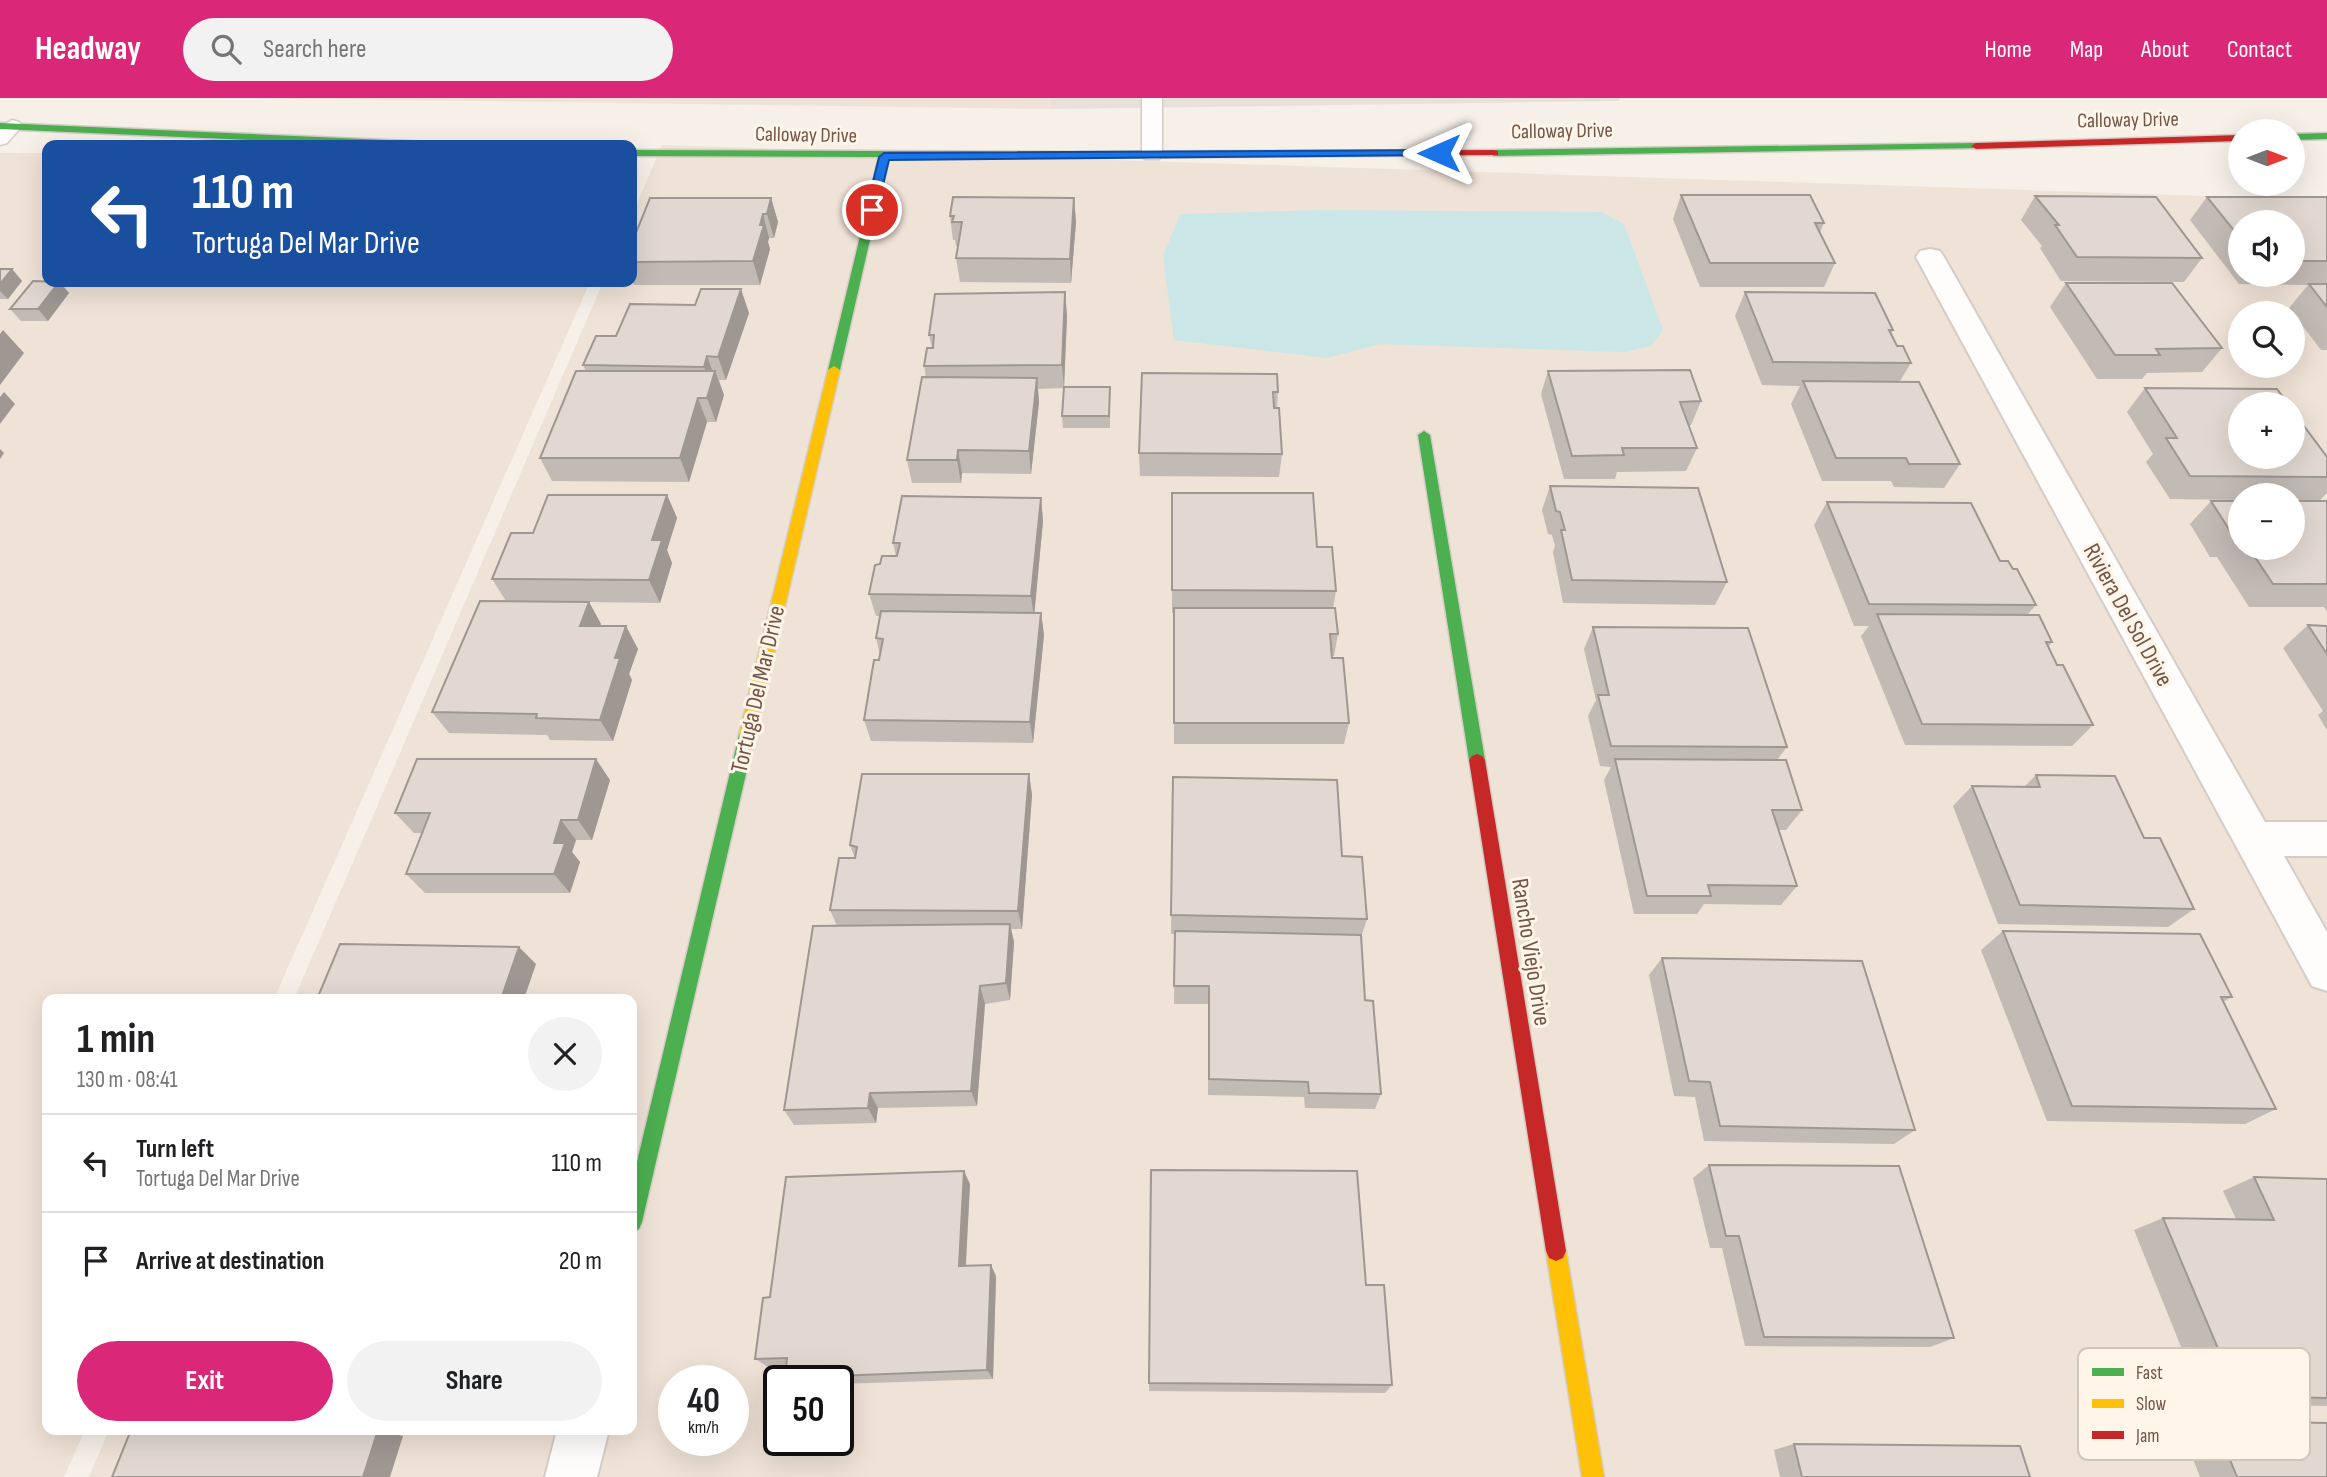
<!DOCTYPE html>
<meta charset="utf-8">
<style>
:root{--surface:#fff;--page:#f2f2f2;--text:#202124;--muted:#757577;--line:#e0e0e0;--accent:#db2777}
body{margin:0;font-family:"Sofia Sans Condensed",sans-serif;background:var(--page);color:var(--text);height:100vh;display:flex;flex-direction:column;font-size:26px;white-space:nowrap}
*{box-sizing:border-box;margin:0}
p{font-size:23px;color:var(--muted)}
.icon{flex:none;width:38px;height:38px;fill:none;stroke:currentColor;stroke-width:2;stroke-linecap:round;stroke-linejoin:round}
.map{position:relative;flex:1;overflow:hidden}
.side{position:absolute;left:42px;top:896px;width:595px;height:441px;display:flex;flex-direction:column;background:var(--surface);border-radius:14px;box-shadow:0 7px 28px #0002}
.side>*{flex:none}
.banner{position:absolute;left:42px;top:42px;width:595px;height:147px;border-radius:14px;box-shadow:0 7px 28px #0002;background:#1a4fa0;color:#fff;overflow:hidden}
.needle{width:46px;rotate:90deg}
.tools{position:absolute;left:2228px;top:21px;display:grid;gap:14px}
.tools a{display:grid;place-items:center;width:77px;height:77px;border-radius:50%;background:var(--surface);box-shadow:0 7px 28px #0002;font-size:35px}
.speed{position:absolute;left:658px;top:1267px;display:flex;gap:14px;font-size:35px;font-weight:700;text-align:center}
.speed>*{display:grid;place-content:center;width:91px;height:91px;border-radius:50%;background:var(--surface);box-shadow:0 7px 28px #0002;line-height:1}
.speed small{font-size:18px;font-weight:400}
.speed .limit{border:4px solid #111;border-radius:10px;background:#fff;color:#111}
.pin{position:absolute;display:grid;place-items:center;width:60px;height:60px;color:#fff;margin:-30px;border:4px solid #fff;border-radius:50%;box-shadow:0 2px 7px #0007}
.me{position:absolute;width:77px;margin:-38px;rotate:270deg;stroke-linejoin:round;filter:drop-shadow(0 0 5px #0008)}
.turn{display:flex;align-items:center;gap:24px;height:147px;padding:0 35px;font-size:32px}
.turn .icon{width:91px;height:91px;stroke-width:2.5}
.turn b{display:block;font-size:49px;line-height:60px}
.round{display:grid;place-items:center;flex:none;width:74px;height:74px;border-radius:37px;background:var(--page)}
.overview{display:flex;align-items:center;justify-content:space-between;height:119px;padding:0 35px}
h1{font-size:42px;font-weight:700;line-height:52px}
.action{display:flex;gap:14px;margin-top:auto;padding:14px 35px}
.action a{flex:1;height:80px;border-radius:42px;background:var(--accent);color:#fff;font-size:28px;font-weight:700;line-height:80px;text-align:center}
.action a+a{background:var(--page);color:var(--text)}
ul{padding:0;list-style:none}
li{display:flex;align-items:center;gap:21px;height:98px;padding:0 35px;border-top:2px solid var(--line)}
li div{flex:1}
li b{display:block;font-size:26px}
li em{font-style:normal}
header{display:flex;align-items:center;gap:42px;box-sizing:border-box;height:98px;padding:0 35px;background:var(--accent);color:#fff}
header strong{font-size:33px}
nav{display:flex;gap:38px;margin-inline-start:auto;font-size:24px}
.search{width:490px;height:63px;background:var(--page);display:flex;align-items:center;gap:18px;box-sizing:border-box;padding:0 24px;border-radius:38px;color:var(--muted);font-size:26px}
.map>svg:first-child{display:block}
.residential{fill:#efe2d6;fill-rule:evenodd}
.industrial{fill:#e8e0da}
.water{fill:#cbe6e6}
.lines{fill:none;stroke-linecap:round;stroke-linejoin:round}
.lane-casing{stroke:#d4ccc6;stroke-width:3}
.street-casing{stroke:#d4ccc6;stroke-width:4}
.fast-casing{stroke:#d5ccc6;stroke-width:3}
.slow-casing{stroke:#d5ccc6;stroke-width:3}
.jam-casing{stroke:#d5ccc6;stroke-width:3}
.lane{fill:#fefdfc;fill-rule:evenodd}
.street{fill:#fefdfc;fill-rule:evenodd}
.fast{fill:#4caf50;fill-rule:evenodd}
.slow{fill:#ffc107;fill-rule:evenodd}
.jam{fill:#c62828;fill-rule:evenodd}
.wall{fill:#c2bab4;fill-rule:evenodd}
.shaded-wall{fill:#9e9792}
.building{fill:#e2d8d1;stroke:#9e9792;stroke-width:2}
.route{fill:#1a73e8;stroke:#114b97;stroke-width:2}
.labels{text-anchor:middle;dominant-baseline:central;stroke-width:6;stroke-linejoin:round;paint-order:stroke}
.far-street-label{font-size:21px;fill:#735649;stroke:#fff5e9}
.street-label{font-size:24px;fill:#735649;stroke:#fff5e9}
.key{fill:#fff5e9;stroke:#d5c5b9;stroke-width:2}
.key-label{font-size:19px;fill:#735649}
</style>
<header>
<strong>Headway</strong>
<div class="search"><svg class="icon" aria-label="search" viewBox="0 0 24 24"><circle cx="10" cy="10" r="6"/><path d="M15 15l6 6"/></svg>Search here</div>
<nav><a>Home</a><a>Map</a><a>About</a><a>Contact</a></nav>
</header>
<div class="map">
<svg width="2327" height="1379" viewBox="0 0 2327 1379">
<rect width="100%" height="100%" fill="#f6f0e9"/>
<g class="residential">
<polygon points="252,0 1051,0 1050,11"/>
<path d="M662 47 2327 102V1379H89L109 1332H632V901H294L603 184H632V117ZM2240 124H2292V177H2240ZM2240 215H2292V268H2240ZM2240 306H2292V359H2240ZM2240 397H2292V450H2240ZM674 1283H733V1342H674ZM779 1283H838V1342H779Z"/>
<polygon points="0,55 47,55 47,184 590,184 274,901 47,901 47,1332 85,1332 64,1379 0,1379"/>
</g>
<polygon class="industrial" points="1051,0 1620,0 1619,3 1050,11"/>
<polygon class="water" points="1321,112 1601,114 1624,126 1663,232 1651,248 1623,254 1380,246 1327,260 1174,242 1163,158 1180,116"/>
<g class="lines">
<defs>
<g id="lane">
<polygon points="1142,0 1162,0 1162,57 1159,61 1145,61 1142,57"/>
<polygon points="12,22 19,24 22,28 7,45 0,47 0,29"/>
</g>
<g id="street">
<polygon points="1930,151 1940,153 1944,159 2265,724 2327,724 2327,758 2284,758 2327,834 2327,893 2312,888 1916,159 1920,153"/>
<polygon points="557,1332 609,1332 597,1379 545,1379"/>
</g>
<g id="fast">
<polygon points="0,25 432,44 437,47 367,47 0,31"/>
<polygon points="2327,35 2327,41 2292,42 2292,36"/>
<polygon points="1976,45 1981,48 1980,50 1494,58 1489,55 1494,52"/>
<polygon points="632,52 1062,54 1067,57 1062,60 889,59 840,272 834,276 828,272 879,59 632,58"/>
<polygon points="1424,333 1430,337 1485,662 1482,666 1472,666 1469,662 1418,337"/>
<polygon points="747,631 752,633 755,637 642,1124 639,1131 632,1134 632,1085 739,637 742,633"/>
</g>
<g id="slow">
<polygon points="834,268 840,272 755,637 752,641 742,641 739,637 828,272"/>
<polygon points="1556,1143 1563,1146 1566,1153 1604,1379 1582,1379 1546,1153 1549,1146"/>
</g>
<g id="jam">
<polygon points="2240,37 2240,43 1976,51 1971,48 1976,45"/>
<polygon points="1494,52 1498,53 1498,57 1062,60 1057,57 1062,54"/>
<polygon points="1477,656 1482,658 1485,662 1566,1153 1563,1160 1556,1163 1549,1160 1546,1153 1469,662 1472,658"/>
</g>
</defs>
<use href="#lane" class="lane-casing"/>
<use href="#street" class="street-casing"/>
<use href="#fast" class="fast-casing"/>
<use href="#slow" class="slow-casing"/>
<use href="#jam" class="jam-casing"/>
<use href="#lane" class="lane"/>
<use href="#street" class="street"/>
<use href="#fast" class="fast"/>
<use href="#slow" class="slow"/>
<use href="#jam" class="jam"/>
</g>
<g class="wall">
<polygon points="1681,97 1824,125 1820,134 1835,165 1824,189 1700,189 1673,121"/>
<polygon points="2035,98 2202,160 2184,184 2061,183 2040,150 2042,148 2021,122"/>
<path d="M2207 99H2327V252H2321L2289 210 2308 187 2239 186 2190 122ZM2240 124H2292V177H2240Z"/>
<polygon points="771,100 778,124 774,140 769,140 768,144 770,151 760,187 634,187 632,183 632,145"/>
<polygon points="1074,100 1076,124 1071,185 960,184 956,160 958,148 956,148 955,142 953,142 950,118"/>
<polygon points="0,171 12,171 22,183 8,201 0,201"/>
<polygon points="33,183 60,184 69,195 48,223 21,223 10,211"/>
<polygon points="65,184 105,184 104,186 68,186"/>
<polygon points="2066,185 2222,250 2202,274 2147,275 2142,281 2097,281 2050,209"/>
<polygon points="1065,194 1067,218 1064,290 1038,291 1039,304 1031,376 962,375 961,385 912,385 907,362 926,279 924,268 932,250 929,237"/>
<polygon points="1745,194 1893,232 1891,236 1897,248 1911,265 1900,283 1960,366 1944,390 1894,389 1891,383 1822,383 1791,306 1800,288 1762,287 1735,218"/>
<polygon points="749,215 726,282 719,282 724,297 716,324 707,324 689,384 552,383 540,360 586,273 583,267 616,238"/>
<polygon points="1548,273 1701,303 1691,327 1688,327 1697,350 1686,373 1617,374 1615,381 1564,381 1541,296"/>
<polygon points="1142,275 1278,294 1277,310 1282,356 1279,379 1140,378 1139,355"/>
<polygon points="1110,289 1110,330 1063,330 1062,318"/>
<polygon points="2145,290 2327,359 2327,395 2319,403 2292,402 2292,397 2240,397 2240,402 2170,401 2146,364 2153,356 2127,314"/>
<polygon points="1550,388 1727,484 1715,507 1563,505 1553,454 1555,448 1552,437 1548,436 1542,412"/>
<polygon points="1172,395 1317,449 1336,493 1333,510 1338,536 1334,558 1332,558 1349,625 1344,646 1174,646 1174,515 1172,515"/>
<polygon points="667,397 677,420 667,452 672,465 660,505 589,504 601,526 600,528 638,551 629,576 632,582 613,643 550,642 547,637 449,635 432,614 506,503 492,481 533,435"/>
<polygon points="1041,400 1043,423 1034,515 1041,515 1044,537 1033,645 871,643 864,622 880,557 876,540 880,518 876,518 869,496 880,466 896,458 893,445"/>
<polygon points="2211,403 2240,403 2240,450 2292,450 2327,403 2327,513 2324,509 2249,509 2217,459 2210,459 2190,426"/>
<polygon points="1827,404 2000,463 2013,471 2036,507 2027,517 2052,544 2048,549 2057,567 2093,627 2072,648 1905,647 1861,538 1869,528 1854,528 1814,427"/>
<polygon points="2308,527 2327,528 2327,632 2318,617 2323,613 2283,550"/>
<polygon points="1593,529 1787,649 1777,662 1802,712 1786,732 1779,732 1797,788 1781,807 1704,806 1697,816 1634,816 1604,682 1611,669 1600,668 1588,618 1596,602 1584,551"/>
<polygon points="1029,676 1032,697 1022,831 1011,831 1014,844 1010,902 985,906 977,1008 878,1010 876,1025 794,1027 784,1012 837,828 830,812 855,760 850,747"/>
<polygon points="2036,677 2144,740 2194,811 2168,829 1998,826 1953,708 1972,688 2024,689"/>
<polygon points="1173,679 1342,758 1367,821 1361,839 1365,902 1381,996 1375,1011 1305,1010 1304,999 1208,997 1208,906 1174,906 1175,836 1171,836"/>
<polygon points="610,682 592,742 576,742 572,754 580,764 570,795 425,795 406,776 422,735 414,735 395,715"/>
<polygon points="2003,833 2232,899 2223,904 2276,1011 2245,1026 2047,1023 1981,852"/>
<polygon points="1662,860 1915,1032 1894,1046 1704,1043 1695,999 1674,998 1649,877"/>
<polygon points="1709,1067 1954,1240 1930,1249 1745,1248 1722,1150 1710,1150 1693,1080"/>
<polygon points="2254,1079 2327,1081 2327,1308 2204,1306 2134,1132 2163,1120 2236,1121 2223,1093"/>
<polygon points="970,1086 966,1168 996,1178 993,1281 838,1286 838,1283 789,1283 785,1280 786,1269 768,1269 755,1261 770,1199"/>
<polygon points="1366,1187 1392,1287 1385,1295 1149,1293 1149,1285"/>
<polygon points="2214,1323 2327,1379 2200,1379 2181,1330"/>
<polygon points="1794,1346 2030,1379 1780,1379 1774,1352"/>
</g>
<g class="shaded-wall">
<polygon points="771,100 778,124 774,140 767,116"/>
<polygon points="1074,100 1076,124 1071,185 1070,161"/>
<polygon points="763,116 769,140 768,144 770,151 760,187 753,163"/>
<polygon points="12,171 22,183 8,201 0,193 0,186"/>
<polygon points="59,184 69,195 48,223 38,211"/>
<polygon points="741,191 749,215 726,282 718,259"/>
<polygon points="1065,194 1067,218 1064,290 1062,267"/>
<polygon points="3,232 24,255 0,287 0,236"/>
<polygon points="707,258 714,277 715,273 724,297 716,324 707,300 711,287 704,269"/>
<polygon points="1037,280 1039,304 1031,376 1029,353"/>
<polygon points="4,294 15,306 0,326 0,299"/>
<polygon points="698,300 707,324 689,384 680,360"/>
<polygon points="0,351 4,355 0,361"/>
<polygon points="958,352 962,375 961,385 957,362"/>
<polygon points="667,397 677,420 667,452 672,465 660,505 649,482 652,442"/>
<polygon points="1041,400 1043,423 1034,520 1031,498"/>
<polygon points="589,504 601,526 592,550 580,528"/>
<polygon points="1041,515 1044,537 1033,645 1030,624"/>
<polygon points="626,528 638,551 629,576 632,582 613,643 600,622 615,560"/>
<polygon points="596,661 610,682 592,742 578,722"/>
<polygon points="1029,676 1032,697 1022,831 1018,813"/>
<polygon points="561,722 576,742 572,754 580,764 570,795 554,776 554,745"/>
<polygon points="1010,826 1014,844 1010,902 1006,885"/>
<polygon points="519,849 536,866 524,901 501,901"/>
<polygon points="980,888 985,906 977,1008 971,993"/>
<polygon points="870,995 878,1010 876,1025 868,1010"/>
<polygon points="964,1073 970,1086 965,1179 959,1168"/>
<polygon points="991,1167 996,1178 993,1281 987,1272"/>
<polygon points="378,1332 403,1338 390,1379 363,1379"/>
</g>
<g class="building">
<polygon points="1681,97 1810,97 1824,125 1815,125 1835,165 1710,165"/>
<polygon points="2035,98 2156,99 2202,160 2077,159 2055,127 2059,127"/>
<polygon points="953,99 1074,100 1070,161 956,160 962,124 952,124 954,118 950,118"/>
<polygon points="2207,99 2327,99 2327,163 2292,163 2292,124 2240,124 2240,140"/>
<polygon points="650,100 771,100 767,116 763,116 760,127 764,127 753,163 632,164 632,145"/>
<polygon points="0,171 12,171 0,186"/>
<polygon points="33,183 59,184 38,211 10,211"/>
<polygon points="2066,185 2172,185 2222,250 2156,251 2160,257 2115,257"/>
<polygon points="2309,186 2327,186 2327,209"/>
<polygon points="701,191 741,191 718,259 707,258 704,269 583,267 596,238 616,238 630,206 695,207"/>
<polygon points="1065,194 1062,267 924,268 927,250 933,250 934,237 929,237 935,196"/>
<polygon points="1745,194 1875,195 1893,232 1889,232 1897,248 1903,248 1911,265 1773,264"/>
<polygon points="1690,272 1701,303 1680,304 1697,350 1622,350 1624,357 1572,358 1548,273"/>
<polygon points="576,273 715,273 707,300 698,300 680,360 540,360"/>
<polygon points="1142,275 1277,276 1278,294 1273,294 1274,310 1279,310 1282,356 1139,355"/>
<polygon points="922,279 1037,280 1029,353 958,352 957,362 907,362"/>
<polygon points="1803,283 1919,284 1960,366 1909,366 1906,360 1836,360"/>
<polygon points="1064,289 1110,289 1109,318 1062,318"/>
<polygon points="2145,290 2277,291 2288,306 2240,306 2240,359 2292,359 2292,312 2327,359 2327,379 2190,378 2166,340 2177,340"/>
<polygon points="1550,388 1698,390 1727,484 1572,482 1561,432 1565,432 1560,414 1556,413"/>
<polygon points="1172,395 1313,395 1317,449 1332,449 1336,493 1172,492"/>
<polygon points="548,397 667,397 652,442 662,442 649,482 492,481 511,435 533,435"/>
<polygon points="902,398 1041,400 1031,498 869,496 875,467 880,466 882,458 897,458 900,445 893,445"/>
<polygon points="2211,403 2240,403 2240,437 2239,436 2232,436"/>
<polygon points="2292,403 2327,403 2327,486 2273,486 2249,450 2292,450"/>
<polygon points="1827,404 1971,405 2000,463 2008,463 2013,471 2017,471 2036,507 1869,506"/>
<polygon points="480,503 589,504 580,528 626,528 615,560 620,560 600,622 536,620 537,616 432,614"/>
<polygon points="1174,510 1335,510 1338,536 1330,536 1332,560 1343,560 1349,625 1174,625"/>
<polygon points="881,513 1041,515 1030,624 864,622 874,562 879,562 883,541 876,540"/>
<polygon points="1877,516 2039,517 2052,544 2046,544 2057,567 2063,567 2093,627 1922,626"/>
<polygon points="2308,527 2327,528 2327,556"/>
<polygon points="1593,529 1748,530 1787,649 1611,648 1598,597 1609,597"/>
<polygon points="417,661 596,661 578,722 561,722 554,745 565,745 554,776 406,776 430,715 395,715"/>
<polygon points="1615,661 1786,662 1802,712 1772,712 1797,788 1708,787 1711,798 1647,798"/>
<polygon points="862,676 1029,676 1018,813 830,812 839,760 855,760 857,749 850,747"/>
<polygon points="2036,677 2115,678 2144,740 2160,740 2194,811 2020,807 1972,688 2040,689"/>
<polygon points="1173,679 1337,682 1342,758 1362,759 1367,821 1171,817"/>
<polygon points="1010,826 1006,885 980,888 971,993 870,995 868,1010 784,1012 813,828"/>
<polygon points="1175,833 1361,837 1365,902 1373,903 1381,996 1309,995 1308,984 1209,981 1209,888 1174,888"/>
<polygon points="2003,833 2200,836 2232,899 2221,899 2276,1011 2072,1008"/>
<polygon points="340,846 519,849 501,901 317,901"/>
<polygon points="1662,860 1862,863 1915,1032 1720,1028 1710,984 1689,983"/>
<polygon points="1709,1067 1899,1068 1954,1240 1764,1239 1739,1138 1726,1138"/>
<polygon points="1151,1072 1357,1073 1366,1187 1384,1187 1392,1287 1149,1285"/>
<polygon points="964,1073 959,1168 991,1167 987,1272 785,1280 787,1260 755,1261 763,1200 770,1199 786,1079"/>
<polygon points="2254,1079 2327,1081 2327,1300 2238,1298 2163,1120 2274,1122"/>
<polygon points="2214,1323 2327,1325 2327,1379 2237,1379"/>
<polygon points="131,1332 378,1332 363,1379 112,1379"/>
<polygon points="1794,1346 2020,1348 2030,1379 1802,1379"/>
</g>
<polygon class="route" points="1439,52 1445,55 1443,57 889,62 877,112 872,115 866,112 879,59 884,55"/>
<g class="labels">
<g class="far-street-label">
<text transform="translate(2128 22) rotate(-1)">Calloway Drive</text>
<text transform="translate(1562 33) rotate(-1)">Calloway Drive</text>
<text transform="translate(806 37) rotate(1)">Calloway Drive</text>
</g>
<g class="street-label">
<text transform="translate(2128 517) rotate(61)">Riviera Del Sol Drive</text>
<text transform="translate(758 591) rotate(-77)">Tortuga Del Mar Drive</text>
<text transform="translate(1531 854) rotate(81)">Rancho Viejo Drive</text>
</g>
</g>
<rect x="2078" y="1250" width="232" height="112" rx="10" class="key"/>
<rect x="2092" y="1270" width="32" height="8" fill="#4caf50"/>
<rect x="2092" y="1301" width="32" height="9" fill="#ffc107"/>
<rect x="2092" y="1333" width="32" height="8" fill="#c62828"/>
<g class="key-label">
<text x="2136" y="1281">Fast</text>
<text x="2136" y="1312">Slow</text>
<text x="2136" y="1344">Jam</text>
</g>
</svg>
<div class="tools">
<a><svg class="needle" viewBox="-14 -14 28 28"><path d="M0-13l5 13h-10z" fill="#e53935"/><path d="M0 13l5-13h-10z" fill="#757577"/></svg></a>
<a><svg class="icon" aria-label="sound" viewBox="0 0 24 24"><path d="M4 9h4l5-4v14l-5-4H4zM17 9q2 3 0 6"/></svg></a>
<a><svg class="icon" aria-label="search" viewBox="0 0 24 24"><circle cx="10" cy="10" r="6"/><path d="M15 15l6 6"/></svg></a>
<a>+</a>
<a>−</a>
</div>
<div class="speed"><div>40<small>km/h</small></div><div class="limit">50</div></div>
<div class="pin" style="left:872px;top:112px;background:#d93025"><svg class="icon" aria-label="arrive" viewBox="0 0 24 24"><path d="M6 21V4h12l-3 4 3 4H6"/></svg></div>
<svg class="me" style="left:1439px;top:55px" viewBox="-20 -20 40 40"><path d="M0-17L14 15 0 8-14 15z" fill="#1a73e8" stroke="#fff" stroke-width="4"/></svg>
<div class="banner">
<div class="turn"><svg class="icon" aria-label="left" viewBox="0 0 24 24"><path d="M17 20v-9H6M10 6l-5 5 5 5"/></svg><div><b>110 m</b>Tortuga Del Mar Drive</div></div>
</div>
<section class="side">
<div class="overview"><div><h1>1 min</h1><p>130 m · 08:41</p></div><a class="round"><svg class="icon" aria-label="close" viewBox="0 0 24 24"><path d="M6 6l12 12M18 6L6 18"/></svg></a></div>
<ul>
<li><svg class="icon" aria-label="left" viewBox="0 0 24 24"><path d="M17 20v-9H6M10 6l-5 5 5 5"/></svg><div><b>Turn left</b><p>Tortuga Del Mar Drive</p></div><em>110 m</em></li>
<li><svg class="icon" aria-label="arrive" viewBox="0 0 24 24"><path d="M6 21V4h12l-3 4 3 4H6"/></svg><div><b>Arrive at destination</b></div><em>20 m</em></li>
</ul>
<div class="action"><a>Exit</a><a>Share</a></div>
</section>
</div>
